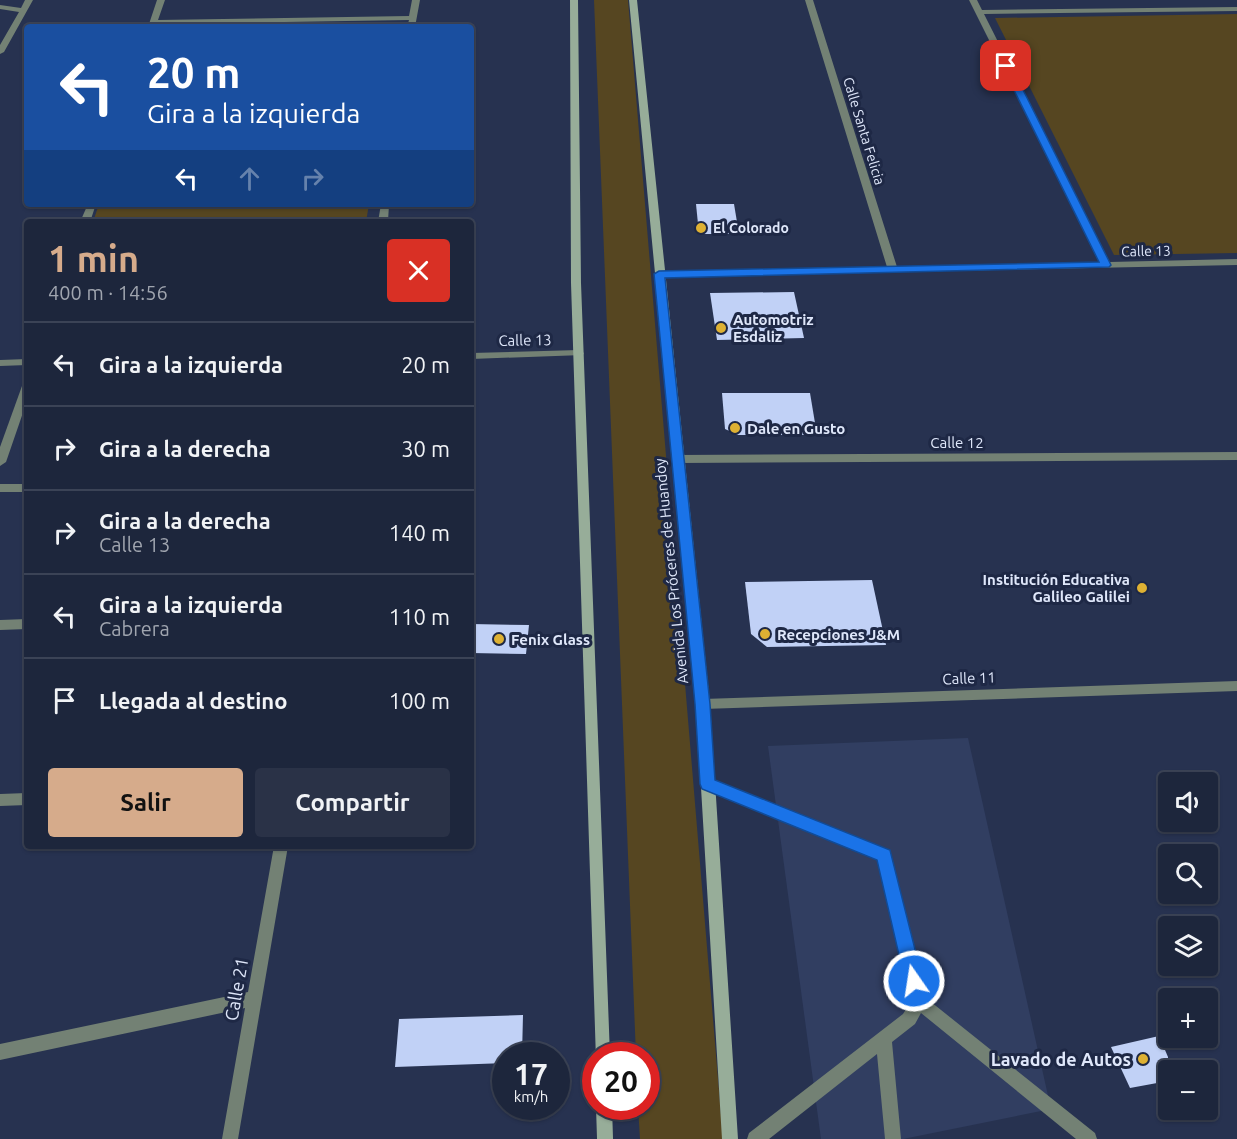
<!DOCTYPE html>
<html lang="es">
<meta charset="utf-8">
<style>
:root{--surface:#1d263c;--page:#2a3247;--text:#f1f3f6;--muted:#a0a5af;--line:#3b4356;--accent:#d6ab8b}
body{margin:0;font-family:Ubuntu,sans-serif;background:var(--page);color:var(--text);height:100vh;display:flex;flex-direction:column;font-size:22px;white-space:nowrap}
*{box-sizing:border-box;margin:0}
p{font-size:20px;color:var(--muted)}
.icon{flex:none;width:33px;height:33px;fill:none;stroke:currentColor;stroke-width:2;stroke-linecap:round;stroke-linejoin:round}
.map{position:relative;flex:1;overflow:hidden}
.side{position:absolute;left:24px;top:219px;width:450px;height:630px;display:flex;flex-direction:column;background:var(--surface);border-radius:6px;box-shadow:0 2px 4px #0004,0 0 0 2px var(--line)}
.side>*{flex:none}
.hud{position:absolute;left:24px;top:24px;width:450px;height:183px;border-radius:6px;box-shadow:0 2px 4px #0004,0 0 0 2px var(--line);background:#1a4fa0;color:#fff;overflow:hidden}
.controls{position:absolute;left:1158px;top:772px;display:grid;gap:12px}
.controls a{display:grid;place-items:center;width:60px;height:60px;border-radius:6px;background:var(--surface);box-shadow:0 2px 4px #0004,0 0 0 2px var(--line);font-size:30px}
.speed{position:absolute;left:492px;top:1042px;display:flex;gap:12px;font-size:30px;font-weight:700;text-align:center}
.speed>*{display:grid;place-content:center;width:78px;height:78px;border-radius:50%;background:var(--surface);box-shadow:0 2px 4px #0004,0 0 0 2px var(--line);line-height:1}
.speed small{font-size:15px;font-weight:400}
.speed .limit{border:9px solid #d22;background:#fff;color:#111}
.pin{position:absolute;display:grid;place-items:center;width:51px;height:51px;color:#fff;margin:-26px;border-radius:12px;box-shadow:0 3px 9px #0006}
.me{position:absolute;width:66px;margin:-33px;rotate:347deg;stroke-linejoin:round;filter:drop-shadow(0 0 4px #0008)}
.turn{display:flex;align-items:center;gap:21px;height:126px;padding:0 24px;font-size:27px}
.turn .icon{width:78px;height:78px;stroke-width:2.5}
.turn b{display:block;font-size:42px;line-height:51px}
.lanes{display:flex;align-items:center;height:57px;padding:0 24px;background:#0003;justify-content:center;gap:30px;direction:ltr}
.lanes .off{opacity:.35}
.round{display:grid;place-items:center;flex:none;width:63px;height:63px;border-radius:6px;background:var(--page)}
.summary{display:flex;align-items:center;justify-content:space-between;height:102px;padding:0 24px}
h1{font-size:36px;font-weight:700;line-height:45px;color:var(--accent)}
.action{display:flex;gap:12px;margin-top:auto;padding:12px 24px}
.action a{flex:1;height:69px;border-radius:6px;background:var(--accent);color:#111;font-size:24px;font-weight:700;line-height:69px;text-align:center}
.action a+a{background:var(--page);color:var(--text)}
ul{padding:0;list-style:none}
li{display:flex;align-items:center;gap:18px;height:84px;padding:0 24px;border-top:2px solid var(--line)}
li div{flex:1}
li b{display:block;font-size:22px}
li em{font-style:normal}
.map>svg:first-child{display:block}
.built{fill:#313e61}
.green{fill:#564621}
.building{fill:#c1d1f6}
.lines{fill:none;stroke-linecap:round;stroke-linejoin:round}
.service{fill:#738174;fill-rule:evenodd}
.minor{fill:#738174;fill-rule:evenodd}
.secondary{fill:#97ad99;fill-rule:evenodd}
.route{fill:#1a73e8;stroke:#114b97;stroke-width:1.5}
.poi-dot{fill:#deb133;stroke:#1e2845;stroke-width:2}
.labels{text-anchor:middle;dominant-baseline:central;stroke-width:6;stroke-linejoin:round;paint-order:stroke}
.far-street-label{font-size:14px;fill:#dfe7fa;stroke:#1e2845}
.far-poi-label{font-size:14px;font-weight:bold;fill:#dfe7fa;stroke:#1e2845;text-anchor:start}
.poi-label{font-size:15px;font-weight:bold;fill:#dfe7fa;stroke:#1e2845;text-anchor:start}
.street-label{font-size:15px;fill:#dfe7fa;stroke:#1e2845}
.near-street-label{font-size:18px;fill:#dfe7fa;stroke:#1e2845}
.near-poi-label{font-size:18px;font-weight:bold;fill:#dfe7fa;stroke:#1e2845;text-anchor:end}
</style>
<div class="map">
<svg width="1237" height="1139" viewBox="0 0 1237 1139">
<rect width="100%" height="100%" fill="#273250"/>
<polygon class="built" points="968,738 1051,1109 903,1139 821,1139 768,746"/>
<g class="green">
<polygon points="594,0 628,0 723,1139 640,1139 638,1107 646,1107 646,1056 636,1056"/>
<polygon points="1237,14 1237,253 1114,255 995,18"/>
<polygon points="99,204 369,204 366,222 93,222"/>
</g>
<g class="building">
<polygon points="696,204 734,204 739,234 699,234"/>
<polygon points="794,292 804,338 717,340 710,293"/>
<polygon points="722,393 810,393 817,435 738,435 725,429"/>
<polygon points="872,580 886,645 767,647 751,634 745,582"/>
<polygon points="471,624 529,625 526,654 471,653"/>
<polygon points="523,1015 522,1056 506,1056 506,1063 395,1067 399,1019"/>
<polygon points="1159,1036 1168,1057 1168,1081 1130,1088 1111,1047"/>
</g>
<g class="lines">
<polygon class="service" points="708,778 889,850 926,998 1095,1133 1097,1139 1076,1139 921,1013 915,1024 892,1042 901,1139 885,1139 877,1054 769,1139 747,1139 749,1133 903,1014 911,1001 878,859 703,788 701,784 703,780"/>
<g class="minor">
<polygon points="25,0 33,0 4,52 0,54 0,45 19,12 0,9 0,5 21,8"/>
<polygon points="157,0 165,0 158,20 409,16 412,0 420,0 415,27 407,27 409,20 157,24 156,27 148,27"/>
<polygon points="805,0 813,0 897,267 1100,262 969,0 977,0 982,10 1237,7 1237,11 984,14 1109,262 1237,259 1237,265 656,277 656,273 659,272 887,267"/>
<polygon points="88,204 96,204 90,222 80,222"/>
<polygon points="381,204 389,204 388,222 378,222"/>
<polygon points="579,350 584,353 583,355 471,359 471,353"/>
<polygon points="27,359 27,365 0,366 0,360"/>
<polygon points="27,383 27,401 6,462 0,466 0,447 22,386"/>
<polygon points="1237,452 1237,460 678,463 672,459 678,455"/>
<rect x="0" y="484" width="27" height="8"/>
<polygon points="27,619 27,629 0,630 0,620"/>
<polygon points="1237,681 1237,691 703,709 698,708 696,704 698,700 703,699"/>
<polygon points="27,793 27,805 0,806 0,794"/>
<polygon points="274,846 288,846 238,1139 222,1139 245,1008 0,1060 0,1044 248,992"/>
</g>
<g class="secondary">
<polygon points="570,0 578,0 581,283 610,1056 596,1056 596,1060 571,283"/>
<polygon points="629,0 637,0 710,704 738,1139 722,1139 696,704"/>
<polygon points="596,1107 612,1107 613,1139 597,1139"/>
</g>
</g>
<polygon class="route" points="1006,64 1011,66 1111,265 1109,267 665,278 710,704 715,780 890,850 923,981 920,987 914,989 908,987 905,981 877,860 702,789 700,784 695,704 654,274 659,271 1099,262 1002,66"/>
<g class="poi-dot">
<circle cx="701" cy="228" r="6"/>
<circle cx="721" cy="328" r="6"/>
<circle cx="735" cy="428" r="6"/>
<circle cx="1142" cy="588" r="6"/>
<circle cx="765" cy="634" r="6"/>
<circle cx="499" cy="639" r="6"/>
<circle cx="1143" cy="1059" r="6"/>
</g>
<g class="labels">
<g class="far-street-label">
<text transform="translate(864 131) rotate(73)">Calle Santa Felicia</text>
<text transform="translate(1146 251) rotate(-1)">Calle 13</text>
</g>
<g class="far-poi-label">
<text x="713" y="228">El Colorado</text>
</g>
<g class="poi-label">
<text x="733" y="319">Automotriz<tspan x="733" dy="17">Esdaliz</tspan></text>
<text x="747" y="428">Dale en Gusto</text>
<text x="1130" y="579" text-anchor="end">Institución Educativa<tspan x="1130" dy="17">Galileo Galilei</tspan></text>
<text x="777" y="634">Recepciones J&amp;M</text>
<text x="511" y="639">Fenix Glass</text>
</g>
<g class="street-label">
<text transform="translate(525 340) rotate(-1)">Calle 13</text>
<text x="957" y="442">Calle 12</text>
<text transform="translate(671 571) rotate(-96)">Avenida Los Próceres de Huandoy</text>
<text transform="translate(969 678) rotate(-2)">Calle 11</text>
</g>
<g class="near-street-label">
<text transform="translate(236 989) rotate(-80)">Calle 21</text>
</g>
<g class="near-poi-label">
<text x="1131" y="1059">Lavado de Autos</text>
</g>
</g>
</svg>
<div class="controls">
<a><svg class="icon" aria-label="sound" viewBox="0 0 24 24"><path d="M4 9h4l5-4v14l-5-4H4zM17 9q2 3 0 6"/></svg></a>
<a><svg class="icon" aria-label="search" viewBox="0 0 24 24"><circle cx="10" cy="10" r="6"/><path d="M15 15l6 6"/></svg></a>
<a><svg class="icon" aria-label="layers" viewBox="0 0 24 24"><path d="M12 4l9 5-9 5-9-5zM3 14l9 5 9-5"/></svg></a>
<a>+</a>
<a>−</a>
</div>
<div class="speed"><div>17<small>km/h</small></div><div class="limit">20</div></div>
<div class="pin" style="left:1006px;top:66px;background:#d93025"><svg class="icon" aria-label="arrive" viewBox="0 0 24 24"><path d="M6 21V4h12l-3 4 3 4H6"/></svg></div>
<svg class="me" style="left:914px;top:981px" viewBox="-20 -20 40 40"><circle r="17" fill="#1a73e8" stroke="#fff" stroke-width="3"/><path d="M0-11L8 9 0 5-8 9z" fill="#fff"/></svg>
<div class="hud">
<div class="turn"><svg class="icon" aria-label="left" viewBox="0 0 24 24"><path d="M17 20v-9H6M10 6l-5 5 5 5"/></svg><div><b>20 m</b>Gira a la izquierda</div></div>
<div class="lanes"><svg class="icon" aria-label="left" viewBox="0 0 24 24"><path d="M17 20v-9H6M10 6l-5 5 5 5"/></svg><svg class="icon off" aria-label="ahead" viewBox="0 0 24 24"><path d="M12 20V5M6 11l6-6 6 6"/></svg><svg class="icon off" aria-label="right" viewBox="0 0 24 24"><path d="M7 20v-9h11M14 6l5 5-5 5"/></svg></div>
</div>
<section class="side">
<div class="summary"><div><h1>1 min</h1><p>400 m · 14:56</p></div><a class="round" style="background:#d93025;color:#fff"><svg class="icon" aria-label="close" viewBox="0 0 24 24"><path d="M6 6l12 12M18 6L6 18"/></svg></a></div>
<ul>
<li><svg class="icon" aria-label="left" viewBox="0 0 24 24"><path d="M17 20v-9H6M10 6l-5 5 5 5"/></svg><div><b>Gira a la izquierda</b></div><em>20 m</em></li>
<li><svg class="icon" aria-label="right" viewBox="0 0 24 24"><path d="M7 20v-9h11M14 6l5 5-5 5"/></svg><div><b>Gira a la derecha</b></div><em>30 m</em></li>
<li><svg class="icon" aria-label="right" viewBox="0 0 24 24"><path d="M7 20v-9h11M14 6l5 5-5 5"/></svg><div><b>Gira a la derecha</b><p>Calle 13</p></div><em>140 m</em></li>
<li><svg class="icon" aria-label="left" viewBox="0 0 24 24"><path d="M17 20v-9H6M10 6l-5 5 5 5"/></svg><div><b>Gira a la izquierda</b><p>Cabrera</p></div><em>110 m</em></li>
<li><svg class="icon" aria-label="arrive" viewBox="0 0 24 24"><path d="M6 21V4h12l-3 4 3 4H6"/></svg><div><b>Llegada al destino</b></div><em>100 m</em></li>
</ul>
<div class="action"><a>Salir</a><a>Compartir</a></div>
</section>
</div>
